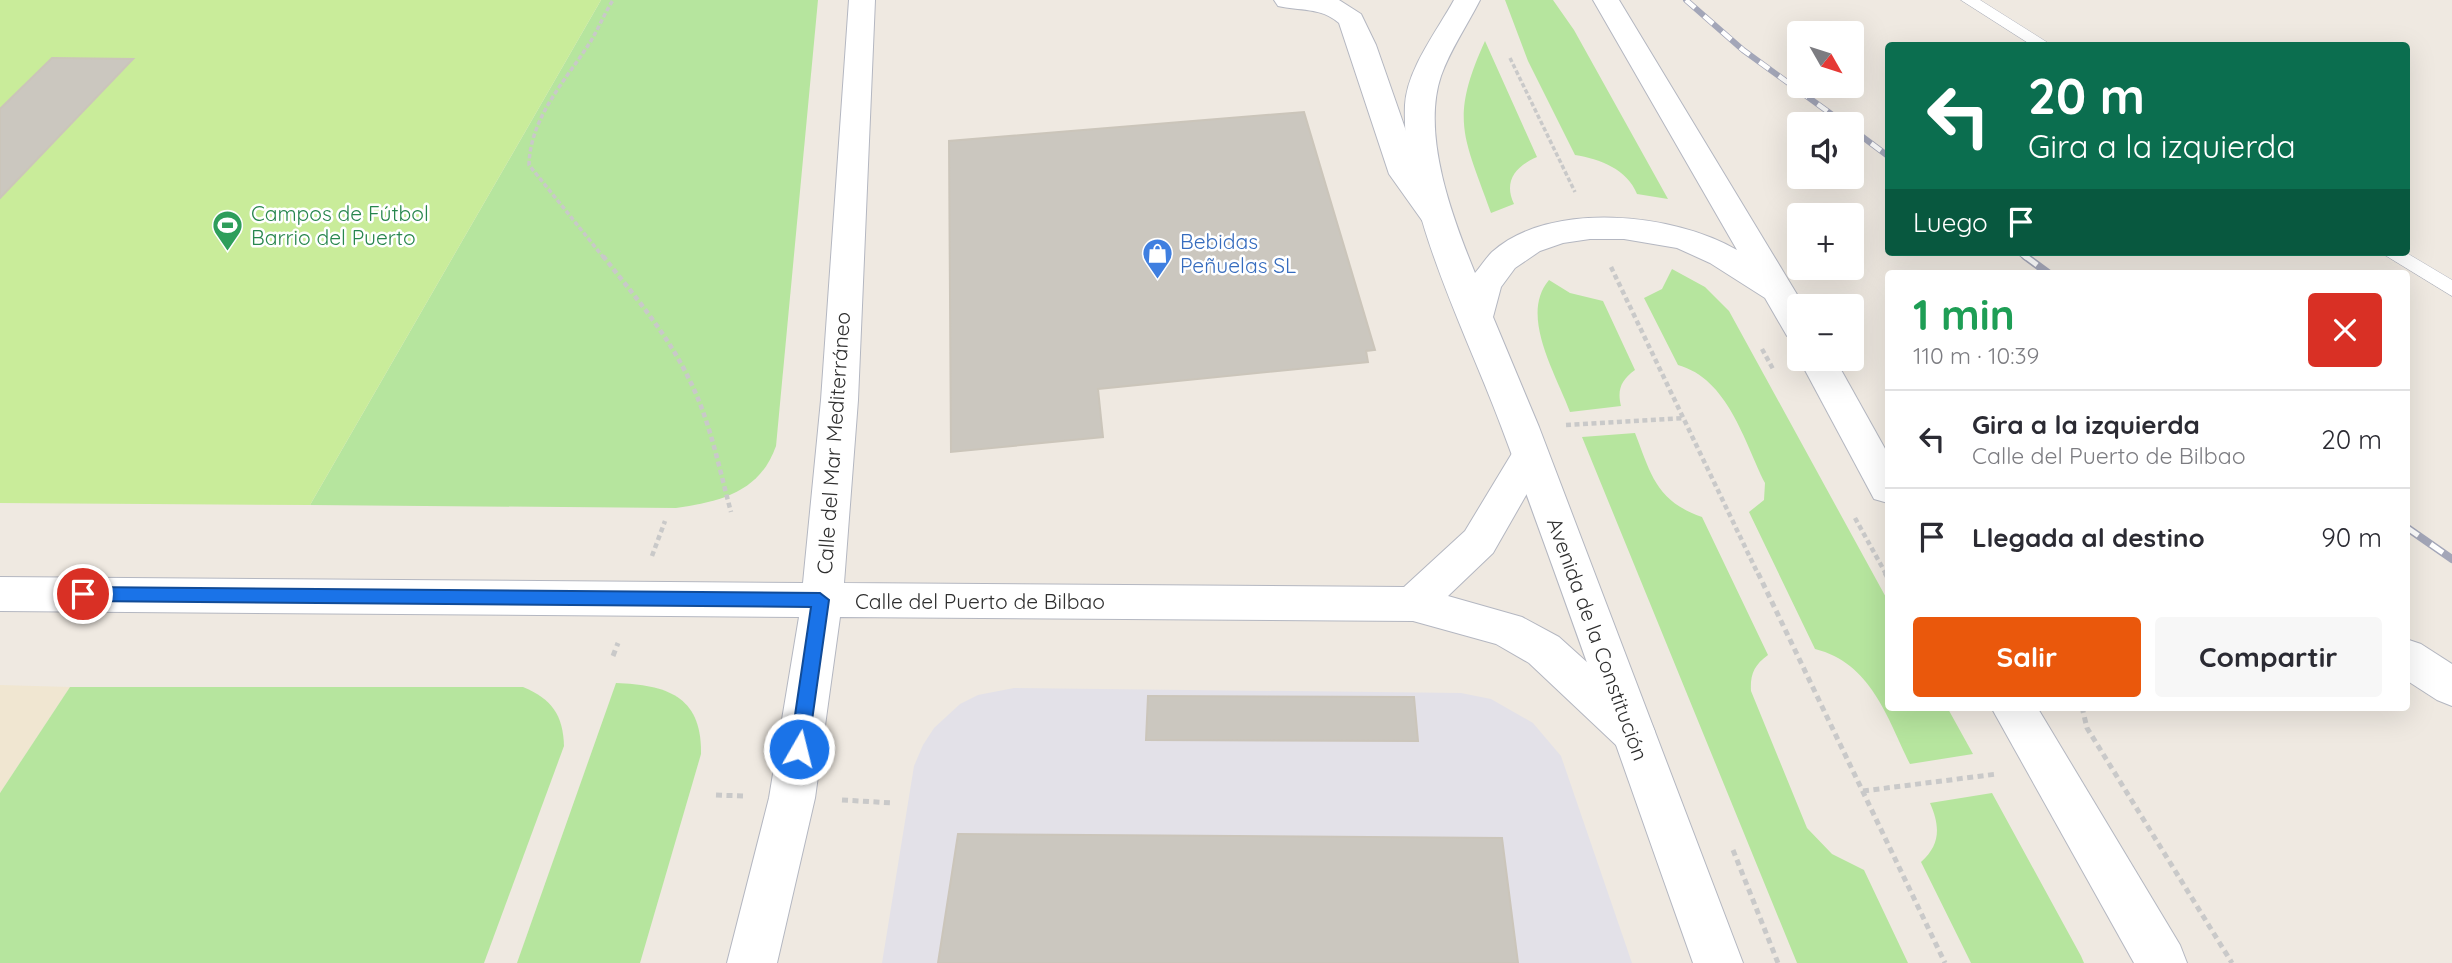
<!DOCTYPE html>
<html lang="es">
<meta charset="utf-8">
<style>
:root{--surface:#fff;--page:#f7f7f7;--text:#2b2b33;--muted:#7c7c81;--line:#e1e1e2;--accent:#ea580c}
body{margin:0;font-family:Quicksand,sans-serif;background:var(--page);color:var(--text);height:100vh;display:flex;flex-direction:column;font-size:26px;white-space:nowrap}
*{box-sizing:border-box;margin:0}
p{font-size:23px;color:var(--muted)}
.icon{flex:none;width:38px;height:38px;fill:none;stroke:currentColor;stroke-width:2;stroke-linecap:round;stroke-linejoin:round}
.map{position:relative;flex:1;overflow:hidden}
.details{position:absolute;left:1885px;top:270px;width:525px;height:441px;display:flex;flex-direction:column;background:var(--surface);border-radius:7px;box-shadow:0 7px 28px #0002}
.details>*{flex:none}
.top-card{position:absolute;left:1885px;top:42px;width:525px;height:214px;border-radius:7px;box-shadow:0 7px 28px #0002;background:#0b6e4f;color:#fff;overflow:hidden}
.needle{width:46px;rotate:129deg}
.fabs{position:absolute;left:1787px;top:21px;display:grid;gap:14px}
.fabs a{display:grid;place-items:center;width:77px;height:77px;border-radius:7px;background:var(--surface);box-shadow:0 7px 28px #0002;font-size:35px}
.pin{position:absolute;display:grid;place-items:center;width:60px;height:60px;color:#fff;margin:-30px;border:4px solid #fff;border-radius:50%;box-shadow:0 2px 7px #0007}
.me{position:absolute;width:77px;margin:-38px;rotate:8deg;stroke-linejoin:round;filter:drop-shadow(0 0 5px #0008)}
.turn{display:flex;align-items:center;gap:24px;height:147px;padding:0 28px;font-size:32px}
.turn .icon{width:91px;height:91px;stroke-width:2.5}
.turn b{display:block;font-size:49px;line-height:60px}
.then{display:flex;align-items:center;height:66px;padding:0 28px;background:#0003;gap:14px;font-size:26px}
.round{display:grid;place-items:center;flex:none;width:74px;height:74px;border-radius:7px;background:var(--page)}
.head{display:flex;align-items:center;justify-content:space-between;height:119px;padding:0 28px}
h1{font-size:42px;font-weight:700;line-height:52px;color:#1e9e55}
.action{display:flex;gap:14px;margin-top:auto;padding:14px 28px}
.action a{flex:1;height:80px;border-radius:7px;background:var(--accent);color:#fff;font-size:28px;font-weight:700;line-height:80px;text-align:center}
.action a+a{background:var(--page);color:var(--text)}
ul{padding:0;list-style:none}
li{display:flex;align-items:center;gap:21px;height:98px;padding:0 28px;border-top:2px solid var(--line)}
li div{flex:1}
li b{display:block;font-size:26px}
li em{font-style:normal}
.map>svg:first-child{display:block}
.industrial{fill:#e3e1e8}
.education{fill:#f0e6d1}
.green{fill:#b6e59e}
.pitch{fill:#c9ec9a}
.building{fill:#cbc7bf;stroke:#cbc5ba;stroke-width:2}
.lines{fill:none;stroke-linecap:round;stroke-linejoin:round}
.service-casing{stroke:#b4b7c1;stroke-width:1}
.minor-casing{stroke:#b4b7c1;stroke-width:2}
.tertiary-casing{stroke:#b4b7c1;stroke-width:2}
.path-far2{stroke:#c9c9c9;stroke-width:3.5;stroke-dasharray:4.5 2.5;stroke-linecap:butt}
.path-far1{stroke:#c9c9c9;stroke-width:4.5;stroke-dasharray:5 3.5;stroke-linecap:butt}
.path{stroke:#c9c9c9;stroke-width:5;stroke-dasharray:6 4.5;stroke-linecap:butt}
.service{fill:#fff;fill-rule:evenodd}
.minor{fill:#fff;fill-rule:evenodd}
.tertiary{fill:#fff;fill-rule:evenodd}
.rail-far1-casing{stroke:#a3a6b8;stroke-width:6}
.rail-casing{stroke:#a3a6b8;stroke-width:8}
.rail-far1{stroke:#fff;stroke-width:4.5;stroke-dasharray:12;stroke-linecap:butt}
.rail{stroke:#fff;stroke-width:5;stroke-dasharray:15;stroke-linecap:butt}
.route{fill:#1a73e8;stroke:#114b97;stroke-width:2}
.labels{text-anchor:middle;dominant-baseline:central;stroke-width:5;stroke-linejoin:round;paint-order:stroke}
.leisure-label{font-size:21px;fill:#27864d;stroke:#fff;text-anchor:start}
.shop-label{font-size:21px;fill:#366cbe;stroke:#fff;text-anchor:start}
.street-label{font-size:21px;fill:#2e2e2e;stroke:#fff}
</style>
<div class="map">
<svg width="2452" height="963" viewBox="0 0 2452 963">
<rect width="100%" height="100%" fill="#efe9e1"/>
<polygon class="industrial" points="1014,688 1461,693 1491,699 1533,723 1561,756 1632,963 882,963 914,766 923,745 934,728 960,704 978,695"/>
<polygon class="education" points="0,685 70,687 0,793"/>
<g class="green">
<path d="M601 0H818L776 446C760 492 720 502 676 508L310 505Z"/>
<path d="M1505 0H1553L1574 30 1668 199 1637 194C1627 169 1600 159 1575 155L1528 61Z"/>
<path d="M1485 41 1537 157C1516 166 1503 181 1514 204L1491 213C1464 137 1449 120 1485 41Z"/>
<path d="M1672 269 1705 287 1729 311 1888 601V707H1947L1973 754 1910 764C1887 717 1871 663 1815 649L1749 512 1764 500 1765 483C1744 441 1728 379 1678 365L1644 298 1662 289Z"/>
<path d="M1549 280 1570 293 1603 301 1635 370C1621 380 1617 390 1621 406L1570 412C1556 374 1519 315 1549 280Z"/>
<path d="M1635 433C1651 474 1656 501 1702 517L1768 655C1754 665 1750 675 1751 691L1807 828 1832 854 1864 870 1908 963H1797L1582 437Z"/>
<path d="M616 683C667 685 702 696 701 754L640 963H517Z"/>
<path d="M70 687H523C552 699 563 715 564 746L484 963H0V793Z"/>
<path d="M1992 793 2081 956 2084 963H1971L1921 862C1941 844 1940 826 1930 803Z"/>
</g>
<polygon class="pitch" points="0,0 601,0 310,505 0,503"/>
<g class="building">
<polygon points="52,58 133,59 0,198 0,109"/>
<polygon points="1304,112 1375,350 1366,351 1368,362 1098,389 1103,437 951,452 949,141"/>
<polygon points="1148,696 1414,697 1418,741 1146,740"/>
<polygon points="958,834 1502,838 1518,963 938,963"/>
</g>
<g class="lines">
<defs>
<g id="service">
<polygon points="1961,0 1980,0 2053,46 2033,46"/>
<polygon points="2380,252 2405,252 2452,280 2452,296"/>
</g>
<g id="minor">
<polygon points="849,0 875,0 858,400 844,583 1404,587 1465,531 1517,445 1530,441 1543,445 1549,455 1493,553 1448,596 1522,617 1559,637 1649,718 1655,732 1649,746 1633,752 1617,746 1529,663 1496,644 1413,621 840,617 815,798 777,963 727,963 769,798 799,617 0,611 0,577 803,583 821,400"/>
<path d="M1274 0H1339L1361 14 1376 45 1421 174 1453 219 1448 226 1437 229 1426 226 1389 174 1339 23C1321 7 1299 11 1278 6Z"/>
<polygon points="2406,639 2421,644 2452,664 2452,706 2437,700 2406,680"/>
</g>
<g id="tertiary">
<path d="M1454 0H1480C1468 24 1450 50 1441 76 1421 135 1453 219 1475 273 1481 266 1486 258 1492 252 1550 200 1674 213 1737 250L1593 0H1619L1804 306H1799V339L1787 336 1765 298 1710 263 1677 248 1624 239H1590L1563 243 1540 251 1515 268 1501 287 1493 317 1539 427 1743 963H1693C1629 784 1568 604 1501 426 1465 329 1401 210 1405 105 1407 69 1437 31 1454 0Z"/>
<polygon points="1799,359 1835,359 1888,454 1888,503 1874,499"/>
<polygon points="1991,707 2037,707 2180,945 2187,963 2134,963"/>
</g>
</defs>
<use href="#service" class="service-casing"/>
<use href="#minor" class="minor-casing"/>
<use href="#tertiary" class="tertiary-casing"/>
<g class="path-far2">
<polyline points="1510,58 1575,192"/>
<path d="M604 258 529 165C530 118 565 81 589 44 598 30 604 14 613 0"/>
</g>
<g class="path-far1">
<path d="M603 256C633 294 668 335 689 379 710 420 719 468 731 512"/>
<polyline points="1611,267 1758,574"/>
<polyline points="1762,349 1773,369"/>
<polyline points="1566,425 1684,418"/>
<polyline points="1855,518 1886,574"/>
<polyline points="652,556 665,521"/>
</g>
<g class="path">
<polyline points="1758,573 1945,963"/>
<polyline points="1885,573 1888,578"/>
<polyline points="613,656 618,643"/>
<polyline points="2082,707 2087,728 2232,963"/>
<polyline points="1863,791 1997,774"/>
<polyline points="716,795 743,796"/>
<polyline points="842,800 894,803"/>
<polyline points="1733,850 1778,963"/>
</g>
<use href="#service" class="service"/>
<use href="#minor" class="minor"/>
<use href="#tertiary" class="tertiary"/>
<defs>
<g id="rail-far1">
<polyline points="1686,0 1743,50 1845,124"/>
<polyline points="1852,129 1888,156"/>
<polyline points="2019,252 2027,258"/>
</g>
<g id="rail">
<polyline points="2025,256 2048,273"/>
<polyline points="2406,527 2452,559"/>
</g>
</defs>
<use href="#rail-far1" class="rail-far1-casing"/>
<use href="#rail" class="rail-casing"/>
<use href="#rail-far1" class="rail-far1"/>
<use href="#rail" class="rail"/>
</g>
<polygon class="route" points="83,587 820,593 829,600 808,749 805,755 799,757 792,755 790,749 811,607 83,601 74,594"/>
<defs>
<symbol id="stadium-pin" viewBox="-11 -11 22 30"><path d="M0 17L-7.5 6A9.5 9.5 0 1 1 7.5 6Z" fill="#2e9e5b" stroke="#fff"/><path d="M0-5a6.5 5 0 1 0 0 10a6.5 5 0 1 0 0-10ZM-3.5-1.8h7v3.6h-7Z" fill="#fff"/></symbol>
<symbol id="shop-pin" viewBox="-11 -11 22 30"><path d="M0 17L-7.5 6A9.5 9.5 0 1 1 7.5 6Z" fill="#3f7fe0" stroke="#fff"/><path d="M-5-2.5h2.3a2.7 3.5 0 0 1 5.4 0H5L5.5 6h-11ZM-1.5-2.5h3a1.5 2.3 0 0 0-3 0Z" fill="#fff"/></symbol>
</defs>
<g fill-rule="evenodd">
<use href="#stadium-pin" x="210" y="208" width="35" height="47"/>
<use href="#shop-pin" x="1140" y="236" width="35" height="47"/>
</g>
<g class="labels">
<g class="leisure-label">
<text x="251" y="213">Campos de Fútbol<tspan x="251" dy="24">Barrio del Puerto</tspan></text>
</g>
<g class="shop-label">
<text x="1180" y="241">Bebidas<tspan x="1180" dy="24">Peñuelas SL</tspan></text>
</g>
<g class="street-label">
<text transform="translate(833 443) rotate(-86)">Calle del Mar Mediterráneo</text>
<text x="980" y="601">Calle del Puerto de Bilbao</text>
<text transform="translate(1598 639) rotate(70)">Avenida de la Constitución</text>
</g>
</g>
</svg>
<div class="fabs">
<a><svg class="needle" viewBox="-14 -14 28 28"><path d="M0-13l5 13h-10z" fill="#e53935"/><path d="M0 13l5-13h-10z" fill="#7c7c81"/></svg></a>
<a><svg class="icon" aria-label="sound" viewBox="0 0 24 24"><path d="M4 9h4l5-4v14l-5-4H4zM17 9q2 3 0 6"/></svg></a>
<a>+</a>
<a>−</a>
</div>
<div class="pin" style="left:83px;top:594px;background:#d93025"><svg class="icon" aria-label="arrive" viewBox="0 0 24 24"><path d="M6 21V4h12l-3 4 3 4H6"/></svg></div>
<svg class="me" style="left:799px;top:749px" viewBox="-20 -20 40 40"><circle r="17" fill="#1a73e8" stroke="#fff" stroke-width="3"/><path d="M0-11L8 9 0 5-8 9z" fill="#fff"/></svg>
<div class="top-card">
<div class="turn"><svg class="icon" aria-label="left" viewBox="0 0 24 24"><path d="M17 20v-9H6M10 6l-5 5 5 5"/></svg><div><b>20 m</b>Gira a la izquierda</div></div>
<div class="then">Luego<svg class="icon" aria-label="arrive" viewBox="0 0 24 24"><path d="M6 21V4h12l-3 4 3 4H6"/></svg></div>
</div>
<section class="details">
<div class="head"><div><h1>1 min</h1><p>110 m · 10:39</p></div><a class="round" style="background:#d93025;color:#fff"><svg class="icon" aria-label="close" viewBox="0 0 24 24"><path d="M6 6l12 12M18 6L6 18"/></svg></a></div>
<ul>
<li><svg class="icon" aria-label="left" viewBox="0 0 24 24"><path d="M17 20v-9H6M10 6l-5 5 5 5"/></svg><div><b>Gira a la izquierda</b><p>Calle del Puerto de Bilbao</p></div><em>20 m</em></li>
<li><svg class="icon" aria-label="arrive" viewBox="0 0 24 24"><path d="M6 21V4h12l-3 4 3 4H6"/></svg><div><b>Llegada al destino</b></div><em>90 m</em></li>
</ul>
<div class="action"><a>Salir</a><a>Compartir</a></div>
</section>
</div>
